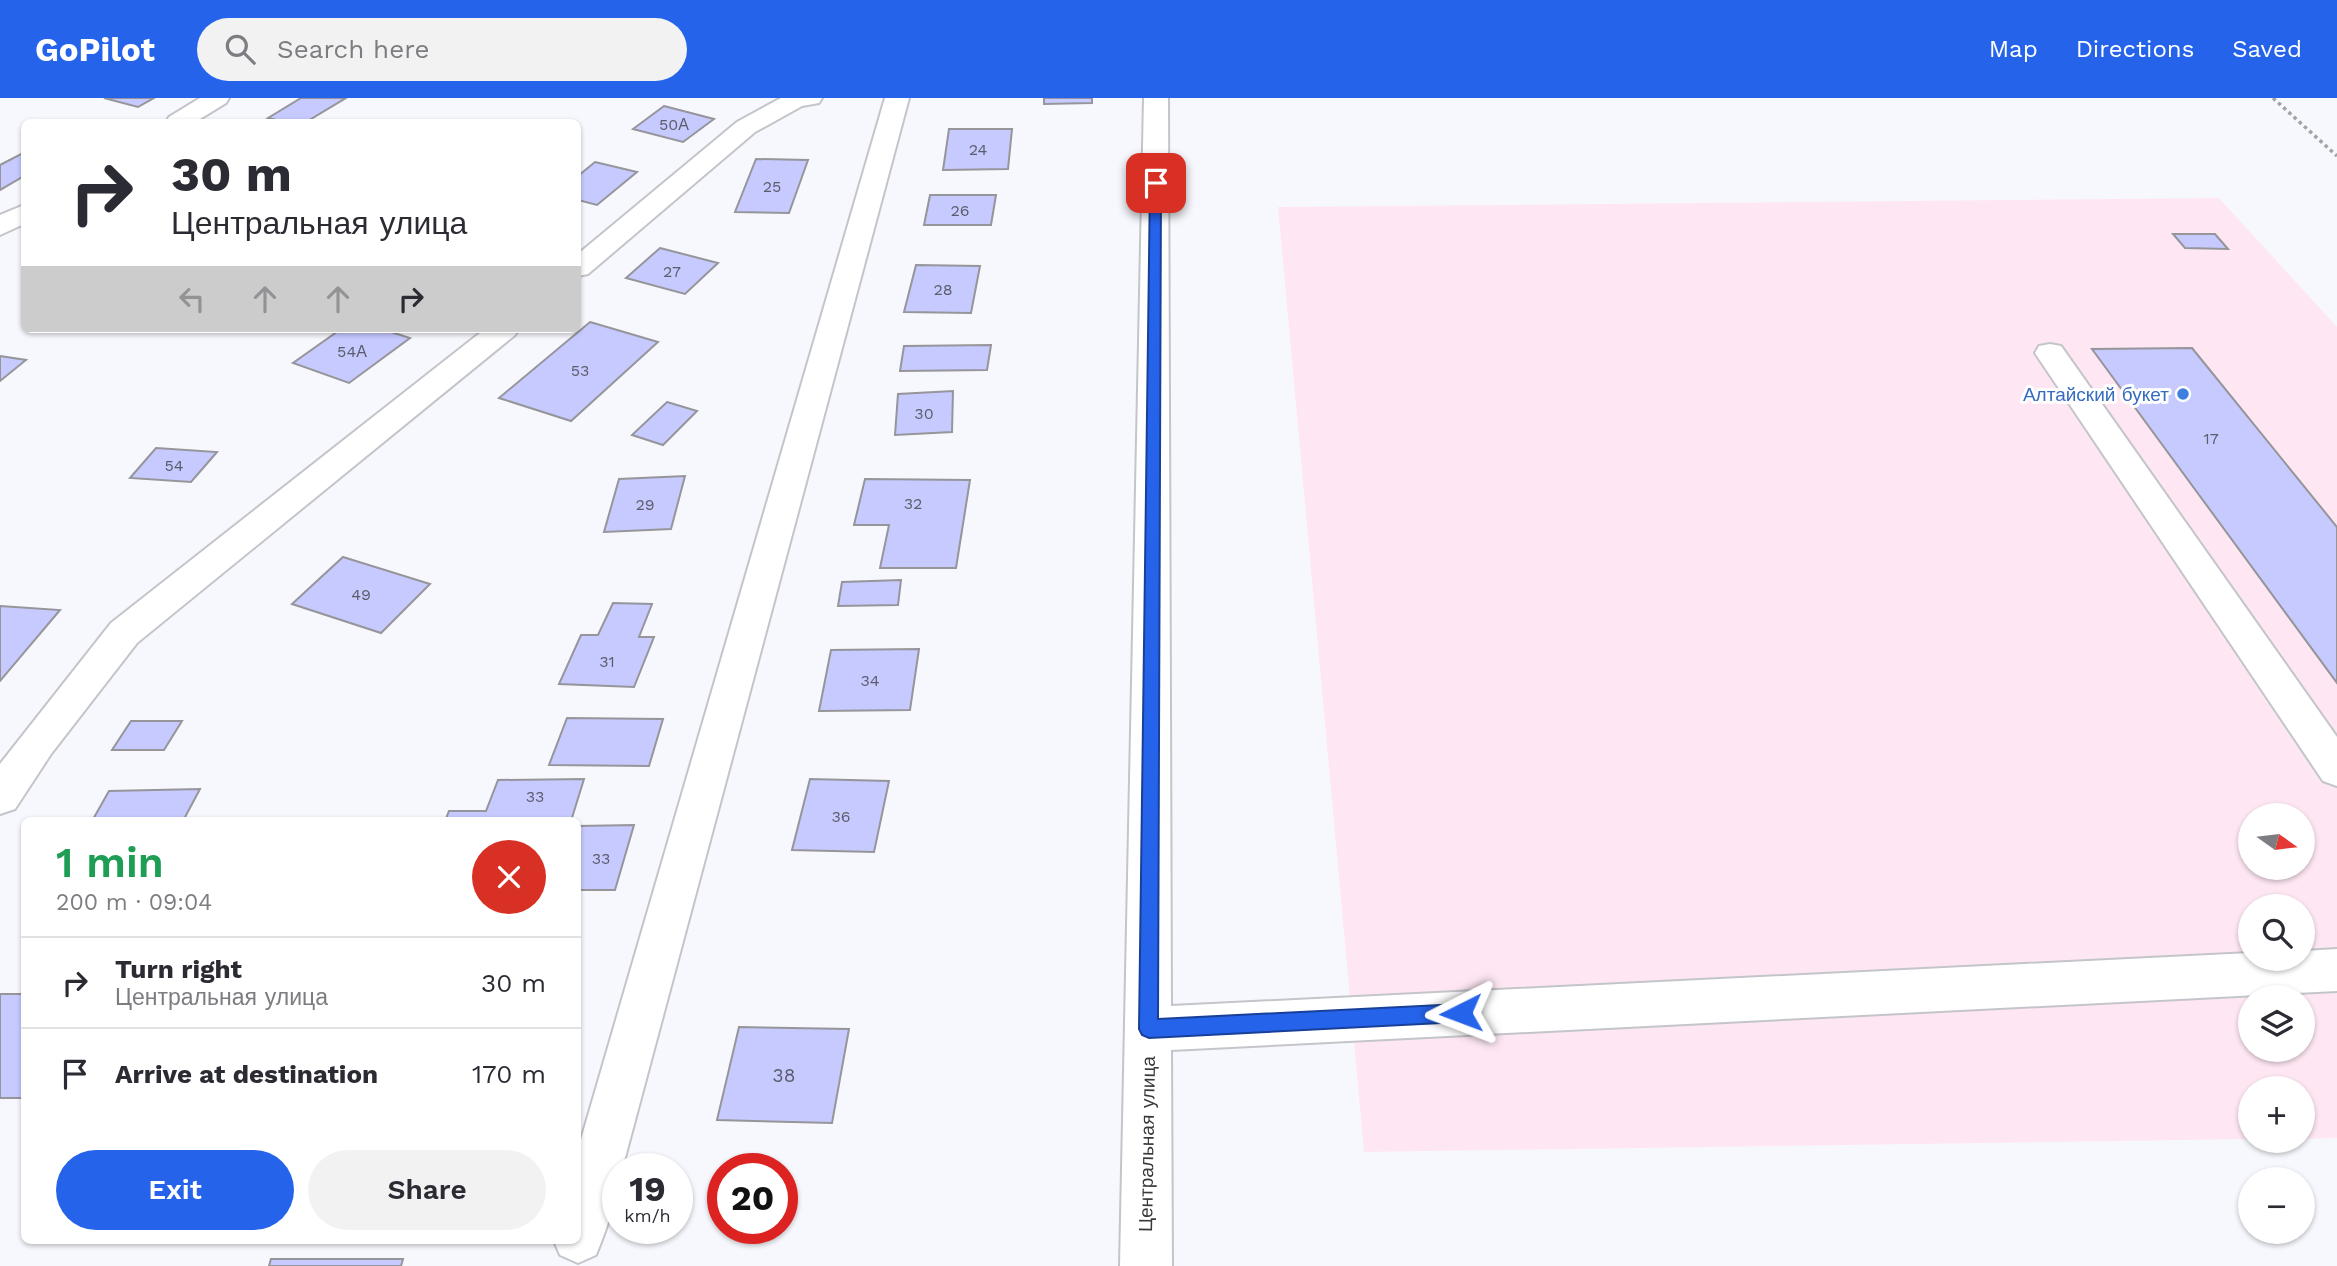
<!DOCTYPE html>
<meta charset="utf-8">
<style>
:root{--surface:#fff;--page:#f2f2f3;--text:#2b2b33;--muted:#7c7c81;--line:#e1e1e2;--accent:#2563eb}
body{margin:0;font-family:"Work Sans",sans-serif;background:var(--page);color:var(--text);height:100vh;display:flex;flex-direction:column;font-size:26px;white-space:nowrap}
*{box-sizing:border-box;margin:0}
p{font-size:23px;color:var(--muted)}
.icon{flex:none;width:38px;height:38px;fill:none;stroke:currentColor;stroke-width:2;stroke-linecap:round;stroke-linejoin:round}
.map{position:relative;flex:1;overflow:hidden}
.panel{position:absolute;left:21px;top:719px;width:560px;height:427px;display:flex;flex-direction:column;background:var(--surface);border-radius:10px;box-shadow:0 2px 5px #0004}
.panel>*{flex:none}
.hud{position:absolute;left:21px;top:21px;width:560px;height:214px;border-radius:10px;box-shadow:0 2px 5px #0004;background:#fff;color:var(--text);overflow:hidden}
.needle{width:46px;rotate:104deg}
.fabs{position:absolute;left:2238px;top:705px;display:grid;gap:14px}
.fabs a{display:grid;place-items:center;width:77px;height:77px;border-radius:50%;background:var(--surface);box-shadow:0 2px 5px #0004;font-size:35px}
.speed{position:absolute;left:602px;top:1055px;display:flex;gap:14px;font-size:35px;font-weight:700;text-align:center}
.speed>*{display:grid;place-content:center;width:91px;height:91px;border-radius:50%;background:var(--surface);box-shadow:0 2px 5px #0004;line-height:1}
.speed small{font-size:18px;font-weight:400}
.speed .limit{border:10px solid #d22;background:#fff;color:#111}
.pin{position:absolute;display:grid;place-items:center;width:60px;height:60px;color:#fff;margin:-30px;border-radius:14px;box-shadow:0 4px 10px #0006}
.me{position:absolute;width:77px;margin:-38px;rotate:267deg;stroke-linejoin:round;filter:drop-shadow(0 0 5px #0008)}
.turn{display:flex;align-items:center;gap:24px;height:147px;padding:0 35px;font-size:32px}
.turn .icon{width:91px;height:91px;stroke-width:2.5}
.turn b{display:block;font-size:49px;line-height:60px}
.lanes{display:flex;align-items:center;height:66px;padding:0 35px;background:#0003;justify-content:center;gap:35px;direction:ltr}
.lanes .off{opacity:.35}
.round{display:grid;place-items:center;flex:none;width:74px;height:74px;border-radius:37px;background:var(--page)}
.overview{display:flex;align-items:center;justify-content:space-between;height:119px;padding:0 35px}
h1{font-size:42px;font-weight:600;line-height:52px;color:#1e9e55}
.button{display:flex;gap:14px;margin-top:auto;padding:14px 35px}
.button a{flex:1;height:80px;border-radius:42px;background:var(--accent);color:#fff;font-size:28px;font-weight:600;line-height:80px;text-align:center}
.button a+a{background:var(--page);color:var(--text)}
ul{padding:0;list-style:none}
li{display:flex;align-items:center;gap:21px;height:91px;padding:0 35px;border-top:2px solid var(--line)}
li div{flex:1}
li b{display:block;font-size:26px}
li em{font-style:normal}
header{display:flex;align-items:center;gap:42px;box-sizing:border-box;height:98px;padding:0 35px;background:var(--accent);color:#fff}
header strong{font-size:33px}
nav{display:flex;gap:38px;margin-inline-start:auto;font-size:24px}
.search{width:490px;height:63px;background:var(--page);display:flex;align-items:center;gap:18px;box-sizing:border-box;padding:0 24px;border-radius:38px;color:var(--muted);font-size:26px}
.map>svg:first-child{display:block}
.industrial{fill:#fee7f3;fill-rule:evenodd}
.building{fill:#c7caff;stroke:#95959a;stroke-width:2}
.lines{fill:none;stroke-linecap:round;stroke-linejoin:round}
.minor-casing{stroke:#c4c5ca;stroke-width:4}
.path{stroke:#a2a3a6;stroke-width:3.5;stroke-dasharray:3.5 3.5;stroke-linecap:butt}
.minor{fill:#fff;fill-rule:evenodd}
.route{fill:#2563eb;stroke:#184099;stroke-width:2}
.shop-dot{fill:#3f7fe0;stroke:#fff;stroke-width:2.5}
.labels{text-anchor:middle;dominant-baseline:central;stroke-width:6;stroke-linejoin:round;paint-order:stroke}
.number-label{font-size:16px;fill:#5c5d6c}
.shop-label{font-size:19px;fill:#366cbe;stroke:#fff;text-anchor:end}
.near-number-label{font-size:19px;fill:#5c5d6c}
.street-label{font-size:19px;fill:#39393b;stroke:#fff}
</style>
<header>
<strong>GoPilot</strong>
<div class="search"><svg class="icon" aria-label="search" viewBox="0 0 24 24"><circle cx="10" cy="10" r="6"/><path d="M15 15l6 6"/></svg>Search here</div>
<nav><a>Map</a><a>Directions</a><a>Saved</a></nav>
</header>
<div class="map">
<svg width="2337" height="1168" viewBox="0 0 2337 1168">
<rect width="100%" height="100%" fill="#f7f8fd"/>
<path class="industrial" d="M2219 100 2337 229V1040L2303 1041V990H2250V1041L1364 1054 1278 109ZM2250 718H2303V770H2250ZM2250 808H2303V861H2250ZM2250 900H2303V952H2250Z"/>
<g class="building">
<polygon points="104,0 154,0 138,9"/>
<polygon points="301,0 346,0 306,24 285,24 268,20"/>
<polygon points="1044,0 1092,0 1092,5 1044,6"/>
<polygon points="664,8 714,21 683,44 633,31"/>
<polygon points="949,31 1012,31 1008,71 943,72"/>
<polygon points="23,55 24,78 0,92 0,67"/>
<polygon points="756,61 808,62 789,115 735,114"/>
<polygon points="595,64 637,74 597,107 578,102 578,78"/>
<polygon points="930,97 996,97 991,127 924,127"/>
<polygon points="2173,136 2215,136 2228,151 2185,150"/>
<polygon points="660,150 718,165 685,196 626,180"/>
<polygon points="916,167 980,168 971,215 904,214"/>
<polygon points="590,224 658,244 571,323 499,300"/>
<polygon points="341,231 382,231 410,240 349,285 293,265"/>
<polygon points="991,247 987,272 900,273 904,248"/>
<polygon points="2192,250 2337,429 2337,585 2092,251"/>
<polygon points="0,258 26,262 0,283"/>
<polygon points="953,293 952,334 895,337 898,296"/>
<polygon points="667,304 697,313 663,347 632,337"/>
<polygon points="156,350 217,354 191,384 130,380"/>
<polygon points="685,378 671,431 604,434 619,381"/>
<polygon points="865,381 970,382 956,470 880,470 889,427 854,427"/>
<polygon points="343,459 430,486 381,535 292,506"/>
<polygon points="901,482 898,507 838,508 842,484"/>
<polygon points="613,505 652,506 639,539 654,539 634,589 559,586 581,537 598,537"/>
<polygon points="0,508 60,512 0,583"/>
<polygon points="919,551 910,612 819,613 831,552"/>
<polygon points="567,620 663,621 649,668 549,667"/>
<polygon points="131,623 182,623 164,652 112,652"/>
<polygon points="584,681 571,723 445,723 449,713 486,713 498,682"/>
<polygon points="810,681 889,683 874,754 792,752"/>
<polygon points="200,691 183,723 92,723 109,693"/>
<polygon points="634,727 615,792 578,792 578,728"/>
<polygon points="0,896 24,896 22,1000 0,1000"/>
<polygon points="739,929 849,931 832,1025 717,1022"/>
<polygon points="271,1161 403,1161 401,1168 269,1168"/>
</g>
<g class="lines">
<defs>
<g id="minor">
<polygon points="200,0 229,0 226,5 195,24 166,24 169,19"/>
<polygon points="781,0 822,0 819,5 802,8 755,34 588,176 578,178 578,156 737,24"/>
<path d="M885 0H909L622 1071H618C618 1100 607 1130 596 1157L578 1165 560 1157 554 1143H578V1052Z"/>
<polygon points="1144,0 1168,0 1171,908 2250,855 2250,861 2303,861 2303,853 2337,851 2337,893 1171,952 1172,1168 1120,1168"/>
<polygon points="24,107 24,126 0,137 0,117"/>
<polygon points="485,231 519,231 515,237 137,545 51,656 15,711 0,716 0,666 111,525"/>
<polygon points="2050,246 2061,248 2337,639 2337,688 2323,683 2035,255 2039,248"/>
</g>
</defs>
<use href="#minor" class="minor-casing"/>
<polyline class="path" points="2273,0 2337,58"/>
<use href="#minor" class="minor"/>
</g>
<polygon class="route" points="1156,82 1161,85 1158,921 1461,906 1468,909 1470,915 1468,922 1461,924 1149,940 1142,937 1139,931 1150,85"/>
<circle class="shop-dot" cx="2183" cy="296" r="7"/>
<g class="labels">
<g class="number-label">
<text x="674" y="26">50А</text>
<text x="978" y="51">24</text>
<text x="772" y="88">25</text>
<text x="960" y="112">26</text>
<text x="672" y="173">27</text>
<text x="943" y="191">28</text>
<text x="352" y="253">54А</text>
<text x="580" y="272">53</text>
<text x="924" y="315">30</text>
<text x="2211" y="340">17</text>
<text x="174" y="367">54</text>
<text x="913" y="405">32</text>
<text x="645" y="406">29</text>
<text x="361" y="496">49</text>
<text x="607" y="563">31</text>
<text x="870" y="582">34</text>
<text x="535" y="698">33</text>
<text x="841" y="718">36</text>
<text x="601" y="760">33</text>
</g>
<g class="shop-label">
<text x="2169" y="296">Алтайский букет</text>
</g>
<g class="near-number-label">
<text x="784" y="977">38</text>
</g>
<g class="street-label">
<text transform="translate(1147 1046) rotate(-89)">Центральная улица</text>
</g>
</g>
</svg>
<div class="fabs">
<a><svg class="needle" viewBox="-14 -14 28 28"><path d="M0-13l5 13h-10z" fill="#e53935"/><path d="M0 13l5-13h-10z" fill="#7c7c81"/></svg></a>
<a><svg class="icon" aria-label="search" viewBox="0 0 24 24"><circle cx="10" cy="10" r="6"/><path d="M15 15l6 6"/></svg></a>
<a><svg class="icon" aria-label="layers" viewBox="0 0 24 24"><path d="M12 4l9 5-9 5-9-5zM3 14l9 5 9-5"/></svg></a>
<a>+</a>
<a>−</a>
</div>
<div class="speed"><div>19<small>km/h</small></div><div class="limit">20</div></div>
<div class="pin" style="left:1156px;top:85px;background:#d93025"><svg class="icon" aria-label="arrive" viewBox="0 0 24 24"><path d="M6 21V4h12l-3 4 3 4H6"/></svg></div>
<svg class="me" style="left:1461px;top:915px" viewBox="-20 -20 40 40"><path d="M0-17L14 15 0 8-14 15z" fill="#2563eb" stroke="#fff" stroke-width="4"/></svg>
<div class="hud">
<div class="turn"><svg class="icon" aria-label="right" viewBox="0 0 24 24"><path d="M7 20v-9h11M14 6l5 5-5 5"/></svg><div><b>30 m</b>Центральная улица</div></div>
<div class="lanes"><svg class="icon off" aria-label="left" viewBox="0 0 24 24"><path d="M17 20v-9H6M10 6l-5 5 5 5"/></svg><svg class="icon off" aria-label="ahead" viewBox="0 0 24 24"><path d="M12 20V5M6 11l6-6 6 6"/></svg><svg class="icon off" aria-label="ahead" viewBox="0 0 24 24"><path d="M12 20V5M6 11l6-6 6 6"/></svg><svg class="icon" aria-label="right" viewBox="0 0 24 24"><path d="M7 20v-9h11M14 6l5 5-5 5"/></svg></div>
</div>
<section class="panel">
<div class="overview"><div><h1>1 min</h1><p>200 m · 09:04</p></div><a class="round" style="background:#d93025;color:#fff"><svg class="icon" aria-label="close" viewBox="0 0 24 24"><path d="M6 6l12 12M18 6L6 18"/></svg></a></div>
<ul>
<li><svg class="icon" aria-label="right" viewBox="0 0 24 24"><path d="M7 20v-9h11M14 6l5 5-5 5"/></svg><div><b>Turn right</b><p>Центральная улица</p></div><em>30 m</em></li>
<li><svg class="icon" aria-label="arrive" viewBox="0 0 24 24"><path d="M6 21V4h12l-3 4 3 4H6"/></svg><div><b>Arrive at destination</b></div><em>170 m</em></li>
</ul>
<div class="button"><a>Exit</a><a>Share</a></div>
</section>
</div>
